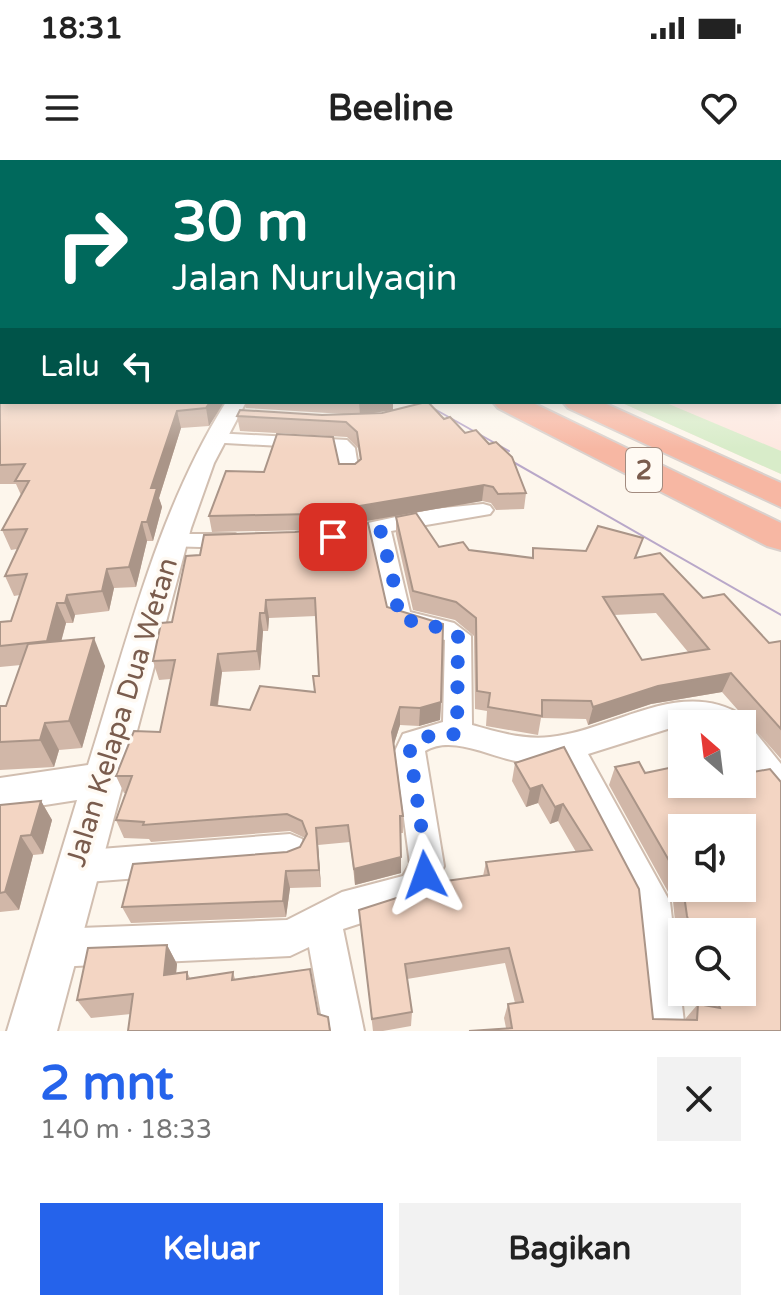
<!DOCTYPE html>
<html lang="id">
<meta charset="utf-8">
<style>
:root{--surface:#fff;--page:#f2f2f2;--text:#222;--muted:#767676;--accent:#2563eb}
body{margin:0;font-family:"Varela Round",sans-serif;background:var(--page);color:var(--text);height:100vh;display:flex;flex-direction:column;font-size:30px;white-space:nowrap}
*{box-sizing:border-box;margin:0}
p{font-size:26px;color:var(--muted)}
.icon{flex:none;width:44px;height:44px;fill:none;stroke:currentColor;stroke-width:2;stroke-linecap:round;stroke-linejoin:round}
.map{position:relative;height:871px;overflow:hidden}
.details{display:flex;flex-direction:column;background:var(--surface);flex:1}
.details>*{flex:none}
.top-card{position:absolute;left:0px;top:0px;width:782px;height:244px;box-shadow:0 4px 12px #0003;background:#00695c;color:#fff;overflow:hidden}
.needle{width:52px;rotate:332deg}
.buttons{position:absolute;left:668px;top:550px;display:grid;gap:16px}
.buttons a{display:grid;place-items:center;width:88px;height:88px;border-radius:0px;background:var(--surface);box-shadow:0 4px 12px #0003;font-size:40px}
.pin{position:absolute;display:grid;place-items:center;width:68px;height:68px;color:#fff;margin:-34px;border-radius:16px;box-shadow:0 4px 12px #0006}
.me{position:absolute;width:88px;margin:-44px;rotate:356deg;stroke-linejoin:round;filter:drop-shadow(0 0 6px #0008)}
.turn{display:flex;align-items:center;gap:28px;height:168px;padding:0 40px;font-size:36px}
.turn .icon{width:104px;height:104px;stroke-width:2.5}
.turn b{display:block;font-size:56px;line-height:68px}
.then{display:flex;align-items:center;height:76px;padding:0 40px;background:#0003;gap:16px;font-size:30px}
.round{display:grid;place-items:center;flex:none;width:84px;height:84px;border-radius:0px;background:var(--page)}
.summary{display:flex;align-items:center;justify-content:space-between;height:136px;padding:0 40px}
h1{font-size:48px;font-weight:800;line-height:60px;color:var(--accent)}
.action{display:flex;gap:16px;margin-top:auto;padding:16px 40px}
.action a{flex:1;height:92px;border-radius:0px;background:var(--accent);color:#fff;font-size:32px;font-weight:800;line-height:92px;text-align:center}
.action a+a{background:var(--page);color:var(--text)}
.status{display:flex;justify-content:space-between;align-items:center;height:56px;padding:0 40px;background:var(--surface);direction:ltr}
.status svg{height:22px;fill:currentColor}
header{display:flex;justify-content:space-between;align-items:center;height:104px;padding:0 40px;background:var(--surface);font-size:36px;font-weight:800}
.map>svg:first-child{display:block}
.commercial{fill:#fde8e0}
.green{fill:#d8ecc9}
.lines{fill:none;stroke-linecap:round;stroke-linejoin:round}
.minor-casing{stroke:#d1beb0;stroke-width:4}
.tertiary-casing{stroke:#d1beb0;stroke-width:4}
.motorway-casing{stroke:#dad1cd;stroke-width:4}
.minor{fill:#fff;fill-rule:evenodd}
.tertiary{fill:#fff;fill-rule:evenodd}
.motorway{fill:#f7b7a3;fill-rule:evenodd}
.tram{stroke:#b9a8c9;stroke-width:2}
.wall{fill:#d1b7a8;fill-rule:evenodd}
.shaded-wall{fill:#aa9588}
.building{fill:#f3d5c3;stroke:#aa9588;stroke-width:2;fill-rule:evenodd}
.route{stroke:#2563eb;stroke-width:14;stroke-dasharray:0 25.2}
.labels{text-anchor:middle;dominant-baseline:central;stroke-width:7;stroke-linejoin:round;paint-order:stroke}
.shield{fill:#fffaf3;stroke:#a28b7f;stroke-width:2}
.shield-label{font-size:26px;font-weight:bold;fill:#7a5c4d}
.street-label{font-size:28px;fill:#7a5c4d;stroke:#fffaf3}
</style>
<div class="status"><b>18:31</b><svg viewBox="0 0 49 12"><path d="M0 12V9h3v3zM5 12V6h3v6zM10 12V3h3v9zM15 12V0h3v12zM26 1h20v11H26zM47 4h2v5h-2z"/></svg></div>
<header><svg class="icon" aria-label="menu" viewBox="0 0 24 24"><path d="M4 6h16M4 12h16M4 18h16"/></svg>Beeline<svg class="icon" aria-label="heart" viewBox="0 0 24 24"><path d="M12 20l-8-8c-3-5 5-10 8-4 3-6 11-1 8 4z"/></svg></header>
<div class="map">
<svg width="781" height="871" viewBox="0 0 781 871">
<rect width="100%" height="100%" fill="#fdf6ec"/>
<polygon class="commercial" points="781,167 781,314 620,242 780,242"/>
<polygon class="green" points="620,242 664,242 781,291 781,314"/>
<g class="lines">
<defs>
<g id="minor">
<polygon points="214,273 347,280 355,288 359,313 356,317 342,317 336,289 208,282 208,274"/>
<path d="M483 344 490 346 493 350 490 354 391 371 410 452 454 463 471 476 472 565C498 572 523 580 550 577 615 570 681 516 743 556L747 566 752 568 781 604V641L770 637 742 599V564L693 561 588 594 670 742 685 871H645L634 745 560 600C546 602 531 603 516 601 488 596 452 575 425 591L444 706 426 742 343 769 364 871H324L309 787 290 796 54 807 41 801 35 788 41 775 54 769 287 760 342 732 403 716 410 704 395 591 403 574 443 562 445 480 390 464 371 375 339 383 328 376 331 371 433 349Z"/>
<polygon points="173,374 235,374 246,381 235,388 165,386 162,381 165,376"/>
<polygon points="290,674 302,679 307,690 302,701 290,706 75,723 63,719 58,707 63,695 75,691"/>
</g>
<path id="tertiary" d="M226 242H246L214 303 191 368 57 871H7L77 640 0 652V618L88 605C127 482 157 352 226 242Z"/>
<g id="motorway">
<polygon points="493,242 531,242 781,363 781,390 767,386 498,248"/>
<polygon points="563,242 602,242 781,323 781,347 568,248"/>
</g>
</defs>
<use href="#minor" class="minor-casing"/>
<use href="#tertiary" class="tertiary-casing"/>
<use href="#motorway" class="motorway-casing"/>
<use href="#minor" class="minor"/>
<use href="#tertiary" class="tertiary"/>
<use href="#motorway" class="motorway"/>
<g class="tram">
<polyline points="422,242 509,291"/>
<polyline points="494,291 781,455"/>
</g>
</g>
<g class="wall">
<polygon points="0,194 224,242 209,266 181,268 159,338 162,347 153,381 147,381 136,427 114,428 109,451 75,455 73,463 66,463 61,481 105,506 82,588 59,590 54,607 0,610 0,546 6,546 21,505 0,507 0,462 11,461 20,435 14,436 5,416 17,389 11,390 2,370 21,335 16,324 0,324"/>
<path d="M245 242H393V250L371 253 444 259 465 273 526 333 524 349 496 350 491 343 482 341 321 369 387 447 441 542 440 560 419 566 400 565 394 584 403 656V673H401V713L355 725 350 682 318 685 321 727 290 728 286 757 131 763 122 747 287 692 300 687 305 678 290 671 151 682 149 679 124 678 116 660 126 633H124L116 616 160 572 171 519 159 520 153 501 172 462 200 395 295 372 310 370 212 372 209 356 264 312 339 304H355L360 300 358 288 347 277 240 271 237 256 344 254 246 248ZM316 456 319 516 314 532 250 550 218 546 222 512 260 510 263 471H268L269 458Z"/>
<path d="M396 357 439 387 532 398 533 388 637 398 703 438 769 483 781 481V599L722 532 651 544 588 565 586 559 541 558 538 575 486 566 487 551 475 549 474 476 455 460 413 450 396 374ZM656 453 688 492 642 500 614 455Z"/>
<path d="M564 587 639 729 653 859 686 860V858L698 844H701L697 832H742V772H682V788L676 772 673 741 609 625 615 607 639 602 645 613 678 606 682 612V624H742V614L770 609 781 622V871H469L506 868 504 858 508 844 515 843 505 803 407 819 412 852 411 866 383 871H373L359 750 428 728 432 723 483 716 486 702 576 692 558 661 550 664 538 643 526 647 512 621 515 603ZM682 668H742V728H682Z"/>
<polygon points="41,641 52,660 43,694 33,695 19,750 0,752 0,645"/>
<polygon points="167,785 177,804 176,813 187,812 190,818 233,812 235,819 318,854 328,857 331,871 128,871 131,854 91,858 77,840"/>
</g>
<g class="shaded-wall">
<polygon points="210,242 224,242 209,266 206,248"/>
<polygon points="359,242 393,242 393,250 360,255"/>
<polygon points="177,251 181,268 159,338 162,347 153,381 147,362 151,328"/>
<polygon points="484,325 482,341 314,370 312,354"/>
<polygon points="142,362 147,381 136,427 129,407"/>
<polygon points="107,409 114,428 109,451 102,431"/>
<polygon points="67,435 75,455 73,463 65,443"/>
<polygon points="266,440 269,458 268,471 265,453"/>
<polygon points="57,443 66,463 56,501 47,481"/>
<polygon points="260,453 263,471 260,510 257,491"/>
<polygon points="94,478 105,506 82,588 69,561"/>
<polygon points="218,494 222,512 215,563 211,545"/>
<polygon points="731,513 722,532 651,544 588,565 593,547 658,526"/>
<polygon points="441,542 440,560 419,566 420,548"/>
<polygon points="400,547 400,565 392,590 392,572"/>
<polygon points="45,563 59,590 54,607 40,580"/>
<polygon points="542,625 538,643 526,647 530,629"/>
<polygon points="41,641 52,660 43,694 31,675"/>
<polygon points="563,644 558,661 550,664 555,647"/>
<polygon points="316,668 318,685 321,727 319,710"/>
<polygon points="21,676 33,695 19,750 5,732"/>
<polygon points="401,697 401,713 355,725 354,709"/>
<polygon points="286,711 290,728 286,757 283,741"/>
<polygon points="167,785 177,804 174,834 164,815"/>
</g>
<g class="building">
<polygon points="0,194 2,194 2,242 210,242 206,248 177,251 151,328 157,328 147,362 142,362 129,407 107,409 102,431 67,435 65,443 57,443 47,481 0,486 0,462 11,461 27,414 5,416 27,369 2,370 29,321 15,321 25,304 0,305 0,227 2,227 0,223"/>
<polygon points="426,242 428,242 444,259 450,257 465,273 476,270 489,284 496,282 512,297 526,333 498,334 493,327 484,325 312,354 209,356 226,311 264,312 277,274 333,277 339,304 355,304 361,299 357,272 346,262 237,256 240,250 322,255 382,253"/>
<path d="M416 353 439 387 463 382 469 390 533 398V388L586 391 598 366 643 378 635 398 660 393 703 438 724 434 769 483 781 481V569L731 513 658 526 593 547 591 541 542 540V556L488 547 490 533 477 531 476 458 456 442 413 431 396 357ZM663 434 709 489 642 500 603 437Z"/>
<path d="M368 363 387 447 443 464 441 542 420 548 400 547 392 572 403 656H400L401 697 354 709 348 665 316 668 319 710 286 711 283 741 122 747 133 704 287 692 300 687 307 674 302 661 287 654 143 665 144 662 116 660 132 616H116L134 571 160 572 175 500 153 501 161 463 172 462 186 396 200 395 204 375 295 372ZM315 438 319 516H313L315 532 260 526 250 550 211 545 218 494 257 491 260 453H265L266 440Z"/>
<polygon points="94,478 69,561 45,563 40,580 0,582 0,546 6,546 28,484"/>
<polygon points="564,587 639,729 653,859 697,860 698,844 720,848 714,832 742,832 742,772 692,772 687,756 683,728 742,728 742,668 682,668 682,723 615,607 639,602 645,613 678,606 682,612 682,624 742,624 742,614 770,609 781,622 781,871 469,871 512,868 508,844 523,842 509,788 405,804 412,852 372,859 359,750 428,728 432,723 489,715 486,702 592,690 563,644 555,647 542,625 530,629 515,603"/>
<polygon points="41,641 31,675 21,676 5,732 0,733 0,645"/>
<polygon points="167,785 164,815 187,812 187,819 233,812 232,820 310,809 318,854 328,857 330,871 128,871 133,834 77,840 88,788"/>
</g>
<linearGradient id="sky" x2="0" y2="1"><stop stop-color="#97c7e8"/><stop offset="0.58" stop-color="#fefbf6"/><stop offset="1" stop-color="#fefbf6" stop-opacity="0"/></linearGradient>
<rect width="781" height="289" fill="url(#sky)"/>
<g class="lines">
<polyline class="route" points="333,377 380,369 393,419 399,458 445,469 458,476 457,574 421,577 410,591 427,706 425,715"/>
</g>
<g class="labels">
<rect class="shield" x="626" y="288" width="36" height="44" rx="6"/>
<g class="shield-label">
<text x="644" y="310">2</text>
</g>
<g class="street-label">
<text transform="translate(122 552) rotate(-73)">Jalan Kelapa Dua Wetan</text>
</g>
</g>
</svg>
<div class="buttons">
<a><svg class="needle" viewBox="-14 -14 28 28"><path d="M0-13l5 13h-10z" fill="#e53935"/><path d="M0 13l5-13h-10z" fill="#767676"/></svg></a>
<a><svg class="icon" aria-label="sound" viewBox="0 0 24 24"><path d="M4 9h4l5-4v14l-5-4H4zM17 9q2 3 0 6"/></svg></a>
<a><svg class="icon" aria-label="search" viewBox="0 0 24 24"><circle cx="10" cy="10" r="6"/><path d="M15 15l6 6"/></svg></a>
</div>
<div class="pin" style="left:333px;top:377px;background:#d93025"><svg class="icon" aria-label="arrive" viewBox="0 0 24 24"><path d="M6 21V4h12l-3 4 3 4H6"/></svg></div>
<svg class="me" style="left:425px;top:715px" viewBox="-20 -20 40 40"><path d="M0-17L14 15 0 8-14 15z" fill="#2563eb" stroke="#fff" stroke-width="4"/></svg>
<div class="top-card">
<div class="turn"><svg class="icon" aria-label="right" viewBox="0 0 24 24"><path d="M7 20v-9h11M14 6l5 5-5 5"/></svg><div><b>30 m</b>Jalan Nurulyaqin</div></div>
<div class="then">Lalu<svg class="icon" aria-label="left" viewBox="0 0 24 24"><path d="M17 20v-9H6M10 6l-5 5 5 5"/></svg></div>
</div>
</div>
<section class="details">
<div class="summary"><div><h1>2 mnt</h1><p>140 m · 18:33</p></div><a class="round"><svg class="icon" aria-label="close" viewBox="0 0 24 24"><path d="M6 6l12 12M18 6L6 18"/></svg></a></div>
<div class="action"><a>Keluar</a><a>Bagikan</a></div>
</section>
